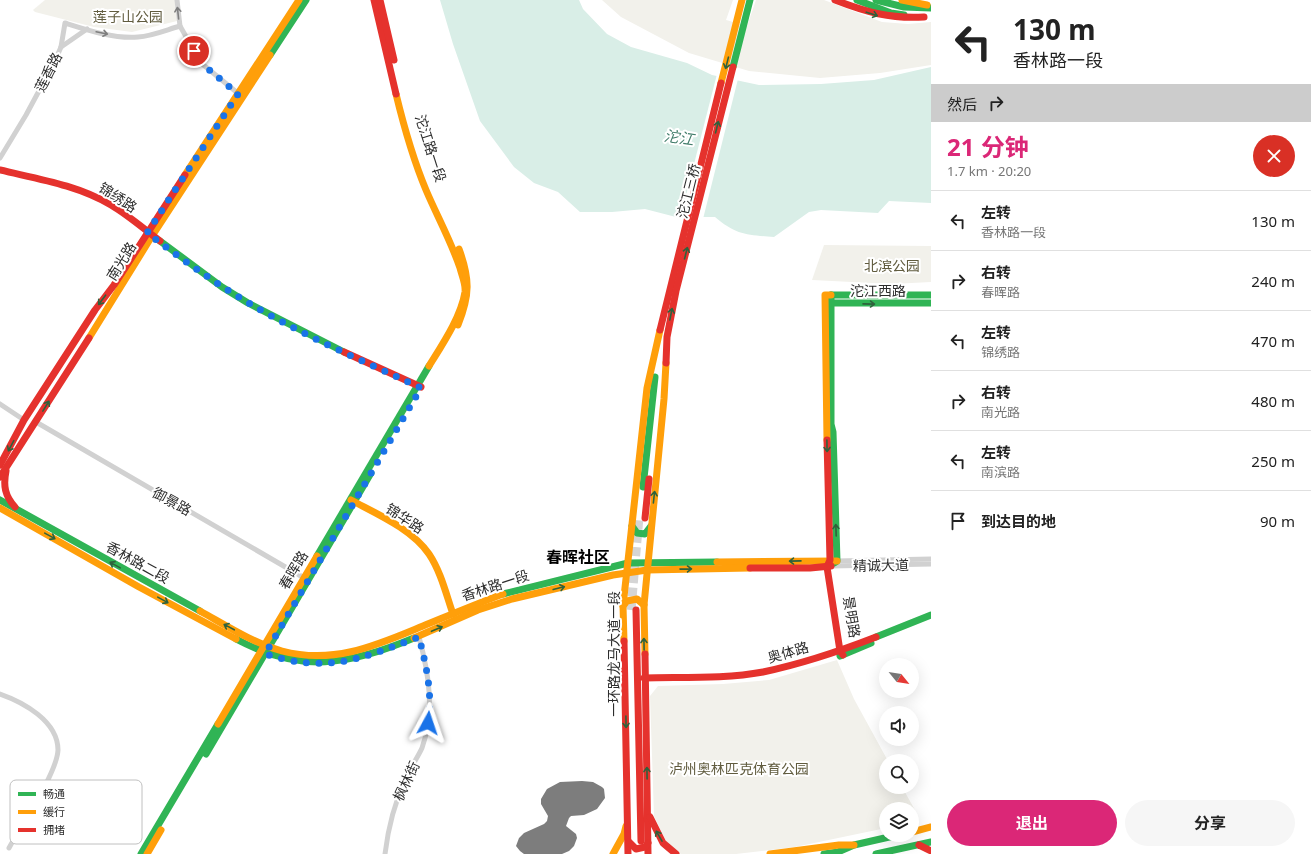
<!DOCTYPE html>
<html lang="zh">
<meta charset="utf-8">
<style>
:root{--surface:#fff;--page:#f6f6f6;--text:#222;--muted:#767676;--line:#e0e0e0;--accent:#db2777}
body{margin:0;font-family:"Noto Sans","Noto Sans SC",sans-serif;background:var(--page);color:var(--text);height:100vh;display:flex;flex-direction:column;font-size:15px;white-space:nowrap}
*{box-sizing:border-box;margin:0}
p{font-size:13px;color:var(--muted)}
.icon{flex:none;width:22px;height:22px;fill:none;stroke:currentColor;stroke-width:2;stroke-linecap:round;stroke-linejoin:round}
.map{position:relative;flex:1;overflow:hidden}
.drawer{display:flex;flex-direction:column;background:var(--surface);width:380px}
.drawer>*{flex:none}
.hud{background:#fff;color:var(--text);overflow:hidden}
.needle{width:26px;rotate:120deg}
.buttons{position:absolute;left:879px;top:658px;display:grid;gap:8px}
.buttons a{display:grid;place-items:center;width:40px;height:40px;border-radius:50%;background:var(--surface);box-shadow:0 4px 16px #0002;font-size:20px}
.pin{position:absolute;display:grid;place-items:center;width:34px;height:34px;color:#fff;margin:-17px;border:2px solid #fff;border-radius:50%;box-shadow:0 1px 4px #0007}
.me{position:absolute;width:44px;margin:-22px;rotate:5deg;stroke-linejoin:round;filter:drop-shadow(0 0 3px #0008)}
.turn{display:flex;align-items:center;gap:14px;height:84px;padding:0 16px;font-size:18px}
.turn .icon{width:52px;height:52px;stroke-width:2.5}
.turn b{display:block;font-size:28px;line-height:34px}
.then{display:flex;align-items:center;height:38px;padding:0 16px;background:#0003;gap:8px;font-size:15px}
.round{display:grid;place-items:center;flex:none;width:42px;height:42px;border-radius:21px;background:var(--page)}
.headline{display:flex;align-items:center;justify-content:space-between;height:68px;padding:0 16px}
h1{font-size:24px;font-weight:700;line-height:30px;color:var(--accent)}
.primary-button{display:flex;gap:8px;margin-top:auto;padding:8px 16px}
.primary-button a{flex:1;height:46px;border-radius:24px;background:var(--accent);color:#fff;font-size:16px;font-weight:700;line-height:46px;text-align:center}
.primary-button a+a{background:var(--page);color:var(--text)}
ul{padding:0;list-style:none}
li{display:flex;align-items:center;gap:12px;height:60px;padding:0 16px;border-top:1px solid var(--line)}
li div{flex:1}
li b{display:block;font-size:15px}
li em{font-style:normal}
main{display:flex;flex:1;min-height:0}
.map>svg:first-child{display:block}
.green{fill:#f2f1eb}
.water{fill:#d9eee7}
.pier{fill:#fff}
.building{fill:#7d7d7d}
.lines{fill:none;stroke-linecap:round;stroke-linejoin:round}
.highway-tunnel{stroke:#d5d5d5;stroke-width:9;stroke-dasharray:9 4.5;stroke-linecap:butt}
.street{stroke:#d1d1d1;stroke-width:5}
.fast{stroke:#30b455;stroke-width:7}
.slow{stroke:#ff9f0a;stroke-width:7}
.jam{stroke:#e5322d;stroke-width:7}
.oneway{stroke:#7e7e7e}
.oneway2{stroke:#2e623c}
.route{stroke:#1a73e8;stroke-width:7;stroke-dasharray:0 12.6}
.labels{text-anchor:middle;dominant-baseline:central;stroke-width:4;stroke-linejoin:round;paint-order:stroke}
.park-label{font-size:14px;fill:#615c3f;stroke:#fff}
.street-label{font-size:14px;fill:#2c2c2c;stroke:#fff}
.water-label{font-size:15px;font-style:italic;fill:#427d6b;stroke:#fff}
.quarter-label{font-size:16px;font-weight:bold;fill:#000;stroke:#fff}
.key{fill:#fff;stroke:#c0c0c0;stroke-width:1}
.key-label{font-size:11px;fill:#2c2c2c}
</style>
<main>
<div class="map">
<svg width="931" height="854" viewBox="0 0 931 854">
<rect width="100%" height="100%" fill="#fff"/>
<g class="green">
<polygon points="45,0 175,0 177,21 132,32 94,27 35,12 33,10"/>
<polygon points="602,0 733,0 726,20 747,26 756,0 824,0 882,22 908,24 931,22 931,65 880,73 820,78 749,71 689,53 621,17"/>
<polygon points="824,245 931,246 931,282 892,284 812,280"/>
<polygon points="837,660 854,699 888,761 886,761 886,787 902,787 915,810 918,822 912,823 912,809 886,809 886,828 795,847 736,854 681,854 668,845 654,816 650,696 658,686 723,684 769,680"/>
</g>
<path class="water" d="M440 0H579L583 9 607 34 631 47 687 63 712 75 759 85 821 84 874 80 931 67V203L889 201 878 213 821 210 809 212 774 237C747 235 736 235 715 217H676L645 209 612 212H580L558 192 534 183 514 167 480 121 453 44Z"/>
<polygon class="pier" points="717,74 738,79 703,219 680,219"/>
<polygon class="building" points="582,781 593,782 602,787 604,789 605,798 597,809 584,815 571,816 569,818 566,826 576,834 577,838 574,846 569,851 562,854 524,854 520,851 516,846 519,838 524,833 544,824 547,821 548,816 541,804 541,799 547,789 560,782"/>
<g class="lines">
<polyline class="highway-tunnel" points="631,610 639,517"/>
<g class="street">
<polyline points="177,0 180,26 201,63 240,95"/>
<polyline points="61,47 87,29"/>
<path d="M0 158 26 115 54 63 61 47 65 23C87 30 114 39 138 37 152 36 166 30 180 26"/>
<polyline points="0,404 24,420"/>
<polyline points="36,422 306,579"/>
<polyline points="837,561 931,559"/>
<polyline points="831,566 931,564"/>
<path d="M0 694C23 702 58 721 58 750 57 773 21 826 9 848"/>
<path d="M385 854C388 829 394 804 405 781 409 769 417 759 422 748 435 711 429 674 419 637"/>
</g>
<g class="fast">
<polyline points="857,0 891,13 904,15"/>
<polyline points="876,0 904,7 931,8"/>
<polyline points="270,55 306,0"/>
<polyline points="733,67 750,0"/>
<polyline points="160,241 222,287 248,303 344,352"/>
<polyline points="831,295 831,424 833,432 837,561 834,563"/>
<polyline points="831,295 931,295"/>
<polyline points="827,303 931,303"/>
<polyline points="643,487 655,377"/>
<polyline points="0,500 200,611"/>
<polyline points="632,526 637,533 645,534 651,526"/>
<polyline points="317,556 429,366"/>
<polyline points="503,594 628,563 717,562"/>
<polyline points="876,637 931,615"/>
<path d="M236 639C302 674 348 665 414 638"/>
<polyline points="840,656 871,643"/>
<polyline points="206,754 371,473"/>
<polyline points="141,854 218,724"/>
<polyline points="824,854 838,852 854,845 898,835"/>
<polyline points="876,854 931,842"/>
</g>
<g class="slow">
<polyline points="902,0 927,5"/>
<polyline points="721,83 742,0"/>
<path d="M396 94C404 127 413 159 426 190 437 216 451 241 460 268 462 276 466 284 465 292 461 317 442 345 429 366"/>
<polyline points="185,175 299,0"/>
<path d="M458 325C470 295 470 279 459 249"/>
<polyline points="89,338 152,236 270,55"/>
<polyline points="827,440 825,295 831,295"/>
<path d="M351 500C377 514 412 529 429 554 441 572 446 594 453 614"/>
<polyline points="0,508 139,587 236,639"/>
<polyline points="717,562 837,561"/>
<polyline points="623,606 627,601 637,599 644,605"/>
<path d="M200 611C227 626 253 643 282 651 334 665 377 645 423 626 450 615 476 604 503 594"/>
<polyline points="414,638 478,610 512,599 613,575 647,570 750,568"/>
<polyline points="624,641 623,606 647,388 660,330"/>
<polyline points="645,654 644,605 664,399 666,363"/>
<polyline points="218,724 317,556"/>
<polyline points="912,832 931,827"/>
<polyline points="147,854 161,830"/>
<polyline points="613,854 624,834 626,826"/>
<polyline points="770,854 839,845 854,845"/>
</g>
<g class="jam">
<polyline points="374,0 396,94"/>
<polyline points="380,0 394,60"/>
<path d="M835 0C866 12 890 19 924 17"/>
<path d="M0 170C38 179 77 185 111 205 128 215 144 229 160 241"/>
<polyline points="660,330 721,83"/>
<polyline points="344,352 421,387"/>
<polyline points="666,363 667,337 676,291 733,67"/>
<polyline points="827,440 830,560 827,567 840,651 843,655"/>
<polyline points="0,465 24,420 95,310 114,285 185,175"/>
<path d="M6 471C3 486 5 496 15 507"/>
<polyline points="0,477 89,338"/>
<polyline points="645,518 649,479"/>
<polyline points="750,568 810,568 831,566"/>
<polyline points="636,610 641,841"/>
<polyline points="624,641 628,854"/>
<polyline points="645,654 648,854"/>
<path d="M644 678C682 677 726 679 763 672 801 664 840 651 876 637"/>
<polyline points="650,817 663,843 676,854"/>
<polyline points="629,842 636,849 645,847 648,843"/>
<polyline points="919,845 931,851"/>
</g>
</g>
<defs><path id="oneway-shaft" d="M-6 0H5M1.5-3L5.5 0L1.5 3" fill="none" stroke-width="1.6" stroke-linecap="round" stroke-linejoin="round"/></defs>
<g class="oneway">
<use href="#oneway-shaft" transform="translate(178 13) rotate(-96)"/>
<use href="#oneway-shaft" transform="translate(102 33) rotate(12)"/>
</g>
<g class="oneway2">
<use href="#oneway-shaft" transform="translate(872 14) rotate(18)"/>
<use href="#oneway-shaft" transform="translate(727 63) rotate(104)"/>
<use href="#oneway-shaft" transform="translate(717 127) rotate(-76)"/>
<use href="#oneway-shaft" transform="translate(686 253) rotate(-76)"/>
<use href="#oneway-shaft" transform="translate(102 300) rotate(127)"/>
<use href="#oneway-shaft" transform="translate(869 304) rotate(1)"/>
<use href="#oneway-shaft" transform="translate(671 314) rotate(-79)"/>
<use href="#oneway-shaft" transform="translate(46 406) rotate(-58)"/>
<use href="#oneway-shaft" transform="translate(11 446) rotate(118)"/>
<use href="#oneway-shaft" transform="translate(827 446) rotate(89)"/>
<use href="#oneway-shaft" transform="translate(654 497) rotate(-84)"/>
<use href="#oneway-shaft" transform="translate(836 530) rotate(-92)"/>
<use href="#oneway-shaft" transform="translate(50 536) rotate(29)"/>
<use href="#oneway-shaft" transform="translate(795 561) rotate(179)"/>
<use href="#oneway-shaft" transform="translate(115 565) rotate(-151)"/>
<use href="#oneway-shaft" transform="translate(686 569) rotate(-1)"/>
<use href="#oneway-shaft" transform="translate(559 588) rotate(-14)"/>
<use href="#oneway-shaft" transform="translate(163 600) rotate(29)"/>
<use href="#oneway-shaft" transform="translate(229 627) rotate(-152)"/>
<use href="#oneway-shaft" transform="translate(437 629) rotate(-23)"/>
<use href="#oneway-shaft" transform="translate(644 644) rotate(-91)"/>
<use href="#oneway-shaft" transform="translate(626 722) rotate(89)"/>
<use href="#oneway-shaft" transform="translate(647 773) rotate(-91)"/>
<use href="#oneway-shaft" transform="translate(659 836) rotate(-120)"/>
</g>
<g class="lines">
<path class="route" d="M194 51 201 63 238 94 147 233C179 257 212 281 247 302 302 335 363 361 421 388L265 654C329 674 359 659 419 637 426 665 433 694 428 723"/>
</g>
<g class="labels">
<g class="park-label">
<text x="128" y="16">莲子山公园</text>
<text x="892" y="265">北滨公园</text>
<text x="739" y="768">泸州奥林匹克体育公园</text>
</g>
<g class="street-label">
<text transform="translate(48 72) rotate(-63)">莲香路</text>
<text transform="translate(431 148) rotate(72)">沱江路一段</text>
<text transform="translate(688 191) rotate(-76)">沱江三桥</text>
<text transform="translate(118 197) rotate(33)">锦绣路</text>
<text transform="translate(121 261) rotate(-58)">南光路</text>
<text x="878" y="290">沱江西路</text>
<text transform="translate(172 501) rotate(29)">御景路</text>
<text transform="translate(405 518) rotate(33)">锦华路</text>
<text transform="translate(138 562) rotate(29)">香林路二段</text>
<text transform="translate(881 565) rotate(-1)">精诚大道</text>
<text transform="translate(293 570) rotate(-59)">春晖路</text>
<text transform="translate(495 585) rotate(-18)">香林路一段</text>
<text transform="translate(852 617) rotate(81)">景明路</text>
<text transform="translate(788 652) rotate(-16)">奥体路</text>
<text transform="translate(613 654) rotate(-90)">一环路龙马大道一段</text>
<text transform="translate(406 781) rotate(-65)">枫林街</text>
</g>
<g class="water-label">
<text transform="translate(679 137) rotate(8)">沱江</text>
</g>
<g class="quarter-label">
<text x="578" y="557">春晖社区</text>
</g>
</g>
<rect x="10" y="780" width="132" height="64" rx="6" class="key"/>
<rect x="18" y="792" width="18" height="4" fill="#30b455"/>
<rect x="18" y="810" width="18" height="4" fill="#ff9f0a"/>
<rect x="18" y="828" width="18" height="4" fill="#e5322d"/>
<g class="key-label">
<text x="43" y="798">畅通</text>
<text x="43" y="816">缓行</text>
<text x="43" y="834">拥堵</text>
</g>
</svg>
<div class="buttons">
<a><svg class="needle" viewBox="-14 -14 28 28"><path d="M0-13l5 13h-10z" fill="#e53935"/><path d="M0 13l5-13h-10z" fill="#767676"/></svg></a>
<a><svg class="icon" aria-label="sound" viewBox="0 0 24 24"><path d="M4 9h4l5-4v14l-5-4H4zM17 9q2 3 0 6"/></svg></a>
<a><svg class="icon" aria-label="search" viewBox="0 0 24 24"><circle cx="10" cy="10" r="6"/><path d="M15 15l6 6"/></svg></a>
<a><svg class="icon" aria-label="layers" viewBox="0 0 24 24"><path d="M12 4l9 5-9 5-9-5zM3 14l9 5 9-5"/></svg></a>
</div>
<div class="pin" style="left:194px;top:51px;background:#d93025"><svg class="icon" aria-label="arrive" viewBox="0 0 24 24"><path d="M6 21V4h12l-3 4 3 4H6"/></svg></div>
<svg class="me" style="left:428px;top:723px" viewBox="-20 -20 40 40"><path d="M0-17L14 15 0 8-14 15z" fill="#1a73e8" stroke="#fff" stroke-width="4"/></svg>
</div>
<section class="drawer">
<div class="hud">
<div class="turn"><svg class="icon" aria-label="left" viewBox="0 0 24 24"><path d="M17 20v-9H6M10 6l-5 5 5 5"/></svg><div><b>130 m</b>香林路一段</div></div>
<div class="then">然后<svg class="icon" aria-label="right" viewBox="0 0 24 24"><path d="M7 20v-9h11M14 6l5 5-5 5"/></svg></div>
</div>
<div class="headline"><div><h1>21 分钟</h1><p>1.7 km · 20:20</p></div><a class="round" style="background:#d93025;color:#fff"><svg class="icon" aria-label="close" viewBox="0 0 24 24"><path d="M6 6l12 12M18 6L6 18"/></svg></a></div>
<ul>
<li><svg class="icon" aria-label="left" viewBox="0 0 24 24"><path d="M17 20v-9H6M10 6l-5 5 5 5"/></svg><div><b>左转</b><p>香林路一段</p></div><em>130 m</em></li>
<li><svg class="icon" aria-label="right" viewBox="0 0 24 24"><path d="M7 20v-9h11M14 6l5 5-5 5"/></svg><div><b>右转</b><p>春晖路</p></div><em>240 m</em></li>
<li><svg class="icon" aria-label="left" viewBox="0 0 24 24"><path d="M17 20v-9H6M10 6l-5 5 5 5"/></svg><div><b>左转</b><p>锦绣路</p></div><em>470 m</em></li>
<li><svg class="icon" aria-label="right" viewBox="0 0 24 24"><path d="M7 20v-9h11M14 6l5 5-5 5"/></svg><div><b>右转</b><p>南光路</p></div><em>480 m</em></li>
<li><svg class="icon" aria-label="left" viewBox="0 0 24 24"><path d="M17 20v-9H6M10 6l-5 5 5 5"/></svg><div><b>左转</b><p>南滨路</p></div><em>250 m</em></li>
<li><svg class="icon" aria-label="arrive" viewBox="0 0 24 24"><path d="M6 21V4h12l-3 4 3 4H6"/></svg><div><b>到达目的地</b></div><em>90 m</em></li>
</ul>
<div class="primary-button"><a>退出</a><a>分享</a></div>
</section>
</main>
